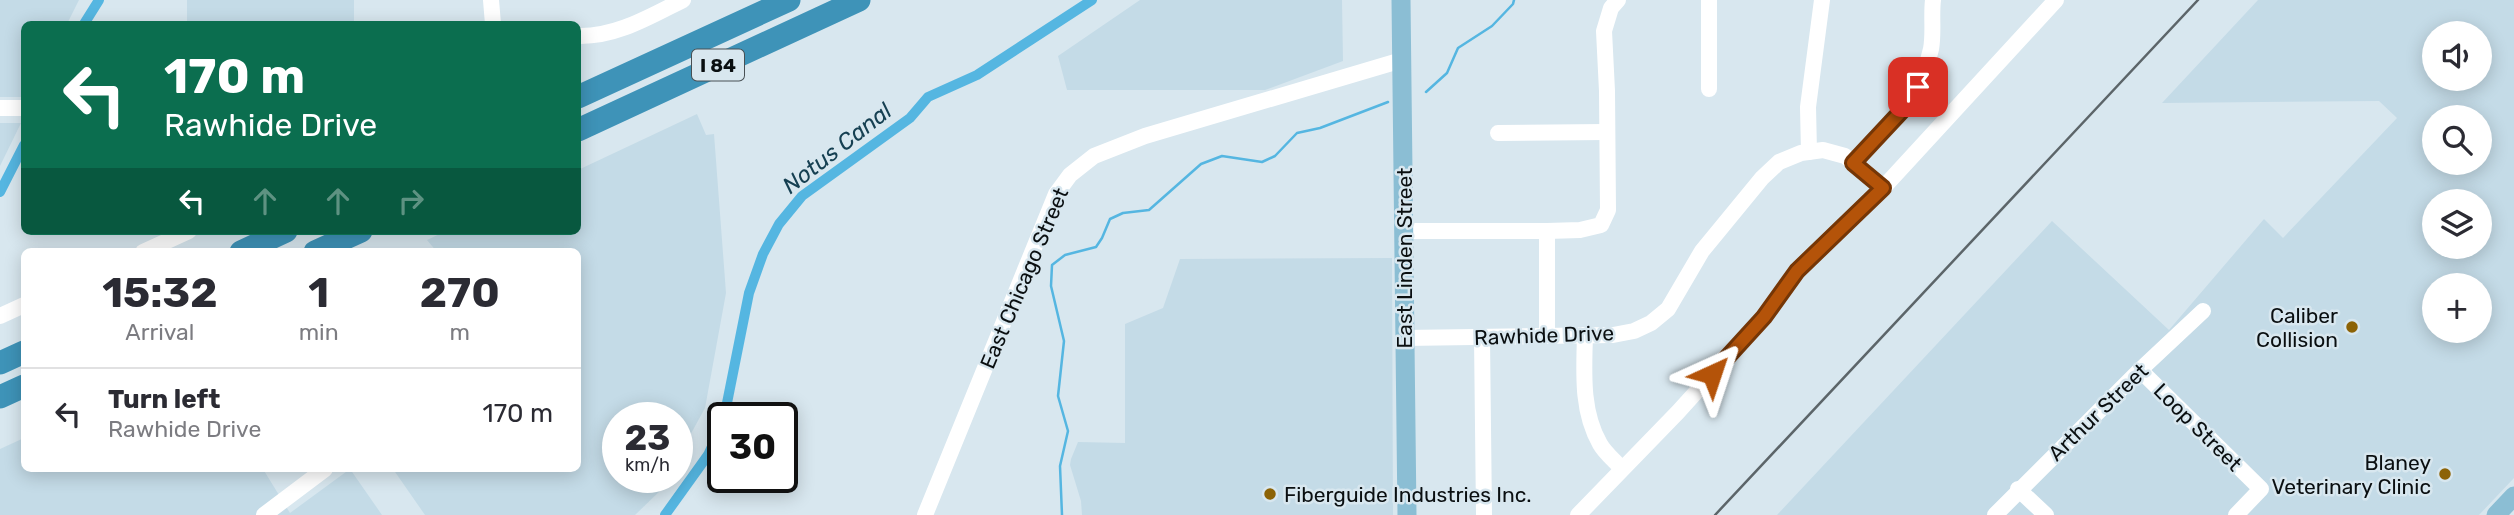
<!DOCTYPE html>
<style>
:root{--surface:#fff;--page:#f2f2f3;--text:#2b2b33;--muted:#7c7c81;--line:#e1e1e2}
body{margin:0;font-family:Rubik,sans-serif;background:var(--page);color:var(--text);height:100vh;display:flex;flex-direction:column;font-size:26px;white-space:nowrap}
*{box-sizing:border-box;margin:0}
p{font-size:23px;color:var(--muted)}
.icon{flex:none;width:38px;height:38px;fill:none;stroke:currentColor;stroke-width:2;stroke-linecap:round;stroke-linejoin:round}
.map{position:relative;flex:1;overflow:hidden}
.panel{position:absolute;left:21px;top:248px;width:560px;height:224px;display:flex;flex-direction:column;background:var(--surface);border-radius:10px;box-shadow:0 4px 18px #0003}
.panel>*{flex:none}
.guide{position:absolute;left:21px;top:21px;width:560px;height:214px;border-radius:10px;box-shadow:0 4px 18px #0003;background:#0b6e4f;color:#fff;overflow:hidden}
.tools{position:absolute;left:2422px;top:21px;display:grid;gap:14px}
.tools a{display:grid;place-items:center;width:70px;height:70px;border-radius:50%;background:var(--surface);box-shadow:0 4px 18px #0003;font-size:35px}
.speed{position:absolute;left:602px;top:402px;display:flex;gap:14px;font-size:35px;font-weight:700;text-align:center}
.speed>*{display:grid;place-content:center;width:91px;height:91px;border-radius:50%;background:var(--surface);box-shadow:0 4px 18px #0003;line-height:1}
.speed small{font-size:18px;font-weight:400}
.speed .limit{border:4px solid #111;border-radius:10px;background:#fff;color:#111}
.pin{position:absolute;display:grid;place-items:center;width:60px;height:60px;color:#fff;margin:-30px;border-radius:14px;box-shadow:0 4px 10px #0006}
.me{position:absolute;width:77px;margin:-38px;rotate:42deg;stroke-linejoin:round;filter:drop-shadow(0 0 5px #0008)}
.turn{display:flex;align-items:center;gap:24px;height:147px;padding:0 28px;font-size:32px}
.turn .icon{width:91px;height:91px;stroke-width:2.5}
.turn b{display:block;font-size:49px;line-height:60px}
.lanes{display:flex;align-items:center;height:66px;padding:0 28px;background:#0003;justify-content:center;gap:35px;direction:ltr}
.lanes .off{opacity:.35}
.eta{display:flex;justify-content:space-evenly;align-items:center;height:119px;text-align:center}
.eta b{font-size:42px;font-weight:700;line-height:49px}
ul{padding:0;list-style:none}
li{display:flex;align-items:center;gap:21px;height:91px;padding:0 28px;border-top:2px solid var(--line)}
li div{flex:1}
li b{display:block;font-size:26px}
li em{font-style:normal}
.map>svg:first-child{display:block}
.built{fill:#c4dbe7;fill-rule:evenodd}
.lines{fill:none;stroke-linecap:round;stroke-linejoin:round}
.stream{stroke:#55b6e1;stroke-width:2.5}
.canal{stroke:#55b6e1;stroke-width:10}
.minor{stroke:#fff;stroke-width:16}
.major{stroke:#8bbed4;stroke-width:19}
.highway{stroke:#3e93b8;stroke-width:23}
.rail{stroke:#5c6569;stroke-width:2.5}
.route-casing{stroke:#753606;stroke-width:18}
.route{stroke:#b45309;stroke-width:12}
.poi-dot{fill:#8c6306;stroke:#d8e7ef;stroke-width:2.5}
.labels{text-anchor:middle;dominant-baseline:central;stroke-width:5;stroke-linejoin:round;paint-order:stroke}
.shield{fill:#d8e7ef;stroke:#485054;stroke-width:2}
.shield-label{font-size:19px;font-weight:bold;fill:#0a0f11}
.street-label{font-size:21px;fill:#0a0f11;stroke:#d8e7ef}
.poi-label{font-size:21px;fill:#0a0f11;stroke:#d8e7ef;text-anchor:end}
.water-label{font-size:23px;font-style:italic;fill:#164052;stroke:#d8e7ef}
</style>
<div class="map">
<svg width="2514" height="515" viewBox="0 0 2514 515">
<rect width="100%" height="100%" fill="#d8e7ef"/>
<g class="built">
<polygon points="0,0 79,0 67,24 24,24 24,97 0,97"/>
<rect x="187" y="0" width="167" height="24"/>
<polygon points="1140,0 1342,0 1343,61 1265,90 1067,90 1058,56"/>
<path d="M2258 0H2514V478L2479 515H1777L2052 221 2169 330 2264 219 2283 238 2397 118 2379 101 2162 103ZM2434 33H2480V79H2434ZM2434 117H2480V163H2434ZM2434 201H2480V247H2434ZM2434 285H2480V331H2434Z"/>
<polygon points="697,114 706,135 714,134 726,293 705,408 677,459 677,418 618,418 618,478 667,478 661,490 635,515 425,515 393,469 578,469 578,252 437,252 427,240 446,231 578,231 578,170"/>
<polygon points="0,123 21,123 0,166"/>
<polygon points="1392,258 1393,515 1082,515 1081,501 1070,465 1071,459 1078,442 1125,443 1125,324 1163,308 1180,259"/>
<polygon points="24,438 24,469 263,469 290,513 350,469 382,515 0,515 0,449"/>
</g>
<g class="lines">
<g class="stream">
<polyline points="1426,92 1447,73 1458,48 1492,26 1513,4 1514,0"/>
<polyline points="1062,515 1060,466 1068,431 1058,396 1064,341 1051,286 1052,265 1065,255 1096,247 1102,238 1110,219 1123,213 1149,210 1201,164 1222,156 1262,162 1275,156 1297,133 1320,128 1388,102"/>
</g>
<g class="canal">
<polyline points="84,24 99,0"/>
<polyline points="0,192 24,145"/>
<polyline points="724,418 749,293 763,254 779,224 802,196 910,118 928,97 977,75 1092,0"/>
<polyline points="665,515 708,455 723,423"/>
</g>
<g class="minor">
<polyline points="491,0 493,24"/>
<polyline points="1709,0 1709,89"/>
<path d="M578 36C616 37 649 17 683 0"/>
<polyline points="0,108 24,108"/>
<polyline points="1498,133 1606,132"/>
<polyline points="1809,152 1808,107 1822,0"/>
<path d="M1853 163C1888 126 1920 101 1931 49 1934 33 1931 16 1933 0"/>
<polyline points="1404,231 1547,231 1580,230 1601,225 1608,210 1607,91 1604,31 1611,8 1618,0"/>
<polyline points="1547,231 1547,336"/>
<polyline points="143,252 189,231"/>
<polyline points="0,316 24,305"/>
<path d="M1585 335C1584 372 1581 411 1600 444 1605 453 1615 461 1622 469"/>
<polyline points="1482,337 1484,515"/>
<polyline points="1404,338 1613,335 1634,331 1651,323 1668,309 1702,251 1762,178 1779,162 1801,153 1823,150 1845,156 1883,188"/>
<polyline points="2140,370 2261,489 2236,515"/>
<polyline points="2018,489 2046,515"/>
<polyline points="264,515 325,469"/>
<polyline points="925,515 1056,194 1070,175 1094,156 1145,136 1402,60"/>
<polyline points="1578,515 1678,412 1764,317 1797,271 1883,188 2056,0"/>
<polyline points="1995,515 2140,370 2203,311"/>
</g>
<g class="major">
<polyline points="1401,0 1407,515"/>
<polyline points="2496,515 2514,496"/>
</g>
<g class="highway">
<polyline points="578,97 789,0"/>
<polyline points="578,130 859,0"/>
<polyline points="241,252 286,231"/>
<polyline points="315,252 361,231"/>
<polyline points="0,363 24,352"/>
<polyline points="0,397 24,386"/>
</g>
<polyline class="rail" points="1715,515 2198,0"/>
</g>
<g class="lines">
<defs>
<polyline id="route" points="1712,374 1764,317 1797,271 1883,188 1853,163 1910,102 1918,87"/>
</defs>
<use href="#route" class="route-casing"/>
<use href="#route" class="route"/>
</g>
<g class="poi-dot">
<circle cx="2352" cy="327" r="7"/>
<circle cx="2445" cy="474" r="7"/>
<circle cx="1270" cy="494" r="7"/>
</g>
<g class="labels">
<rect class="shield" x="692" y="49.5" width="52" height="31" rx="5"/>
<g class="shield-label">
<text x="718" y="65">I 84</text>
</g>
<g class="street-label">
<text transform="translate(1404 258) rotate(-90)">East Linden Street</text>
<text transform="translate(1024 278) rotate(-67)">East Chicago Street</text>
<text transform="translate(1544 335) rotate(-2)">Rawhide Drive</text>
<text transform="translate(2098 412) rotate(-44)">Arthur Street</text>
<text transform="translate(2198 427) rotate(45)">Loop Street</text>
</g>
<g class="poi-label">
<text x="2338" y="315">Caliber<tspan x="2338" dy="24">Collision</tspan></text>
<text x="2431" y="462">Blaney<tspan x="2431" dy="24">Veterinary Clinic</tspan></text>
<text x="1284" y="494" text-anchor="start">Fiberguide Industries Inc.</text>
</g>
<g class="water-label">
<text transform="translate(837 148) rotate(-38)">Notus Canal</text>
</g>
</g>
</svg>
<div class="tools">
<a><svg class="icon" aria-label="sound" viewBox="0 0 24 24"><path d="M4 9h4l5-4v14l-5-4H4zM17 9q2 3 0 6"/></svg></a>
<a><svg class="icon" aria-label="search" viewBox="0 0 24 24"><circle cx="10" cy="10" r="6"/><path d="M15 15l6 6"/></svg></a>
<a><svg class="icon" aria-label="layers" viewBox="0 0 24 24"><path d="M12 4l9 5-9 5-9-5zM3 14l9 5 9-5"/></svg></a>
<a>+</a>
</div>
<div class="speed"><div>23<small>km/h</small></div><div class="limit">30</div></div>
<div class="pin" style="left:1918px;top:87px;background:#d93025"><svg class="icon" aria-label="arrive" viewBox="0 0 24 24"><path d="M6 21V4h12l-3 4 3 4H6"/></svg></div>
<svg class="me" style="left:1712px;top:374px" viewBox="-20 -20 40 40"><path d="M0-17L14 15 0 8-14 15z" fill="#b45309" stroke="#fff" stroke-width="4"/></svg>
<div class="guide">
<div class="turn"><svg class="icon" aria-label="left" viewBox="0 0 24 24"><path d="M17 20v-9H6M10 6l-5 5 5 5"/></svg><div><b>170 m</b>Rawhide Drive</div></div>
<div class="lanes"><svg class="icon" aria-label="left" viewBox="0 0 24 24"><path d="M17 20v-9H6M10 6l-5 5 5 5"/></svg><svg class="icon off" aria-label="ahead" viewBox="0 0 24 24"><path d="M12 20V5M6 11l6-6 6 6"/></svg><svg class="icon off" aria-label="ahead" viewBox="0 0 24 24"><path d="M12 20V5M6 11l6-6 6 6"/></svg><svg class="icon off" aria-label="right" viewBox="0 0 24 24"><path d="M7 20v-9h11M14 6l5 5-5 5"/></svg></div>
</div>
<section class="panel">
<div class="eta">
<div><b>15:32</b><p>Arrival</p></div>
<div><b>1</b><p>min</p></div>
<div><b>270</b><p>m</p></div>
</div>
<ul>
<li><svg class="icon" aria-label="left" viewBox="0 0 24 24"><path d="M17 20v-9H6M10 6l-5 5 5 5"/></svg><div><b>Turn left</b><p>Rawhide Drive</p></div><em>170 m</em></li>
</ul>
</section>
</div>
